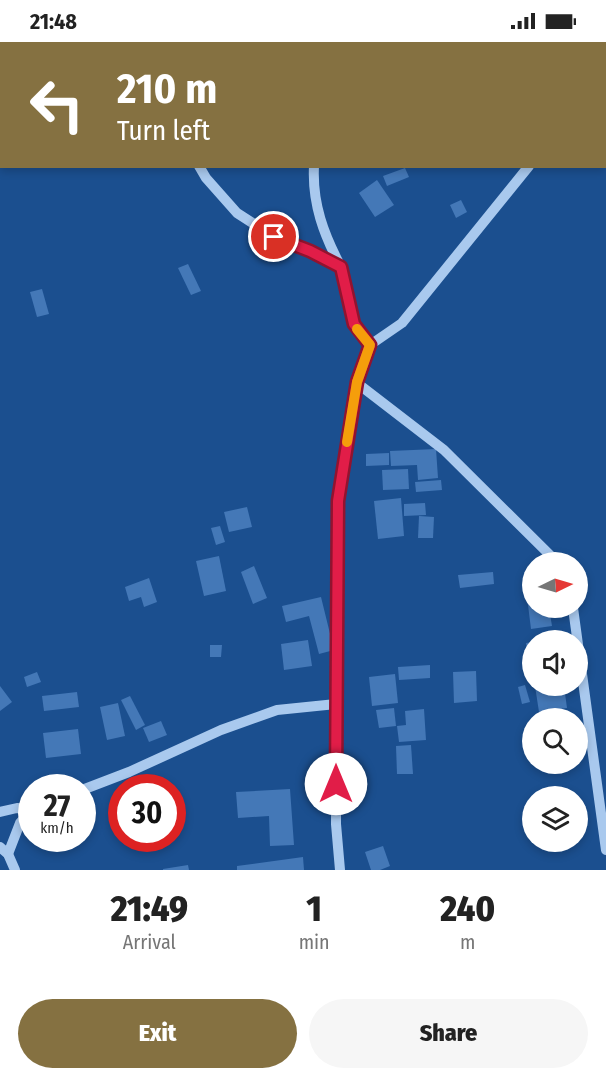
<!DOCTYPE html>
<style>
:root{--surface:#fff;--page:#f6f6f6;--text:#222;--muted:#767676;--accent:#857141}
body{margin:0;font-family:"Fira Sans Condensed",sans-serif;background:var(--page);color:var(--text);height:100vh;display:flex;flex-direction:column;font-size:22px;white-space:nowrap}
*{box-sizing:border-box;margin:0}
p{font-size:20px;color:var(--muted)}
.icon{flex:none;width:33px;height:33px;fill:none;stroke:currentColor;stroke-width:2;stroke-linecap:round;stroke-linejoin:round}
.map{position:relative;height:828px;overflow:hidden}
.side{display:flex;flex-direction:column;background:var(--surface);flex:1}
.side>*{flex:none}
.guide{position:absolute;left:0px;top:0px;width:606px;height:126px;box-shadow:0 3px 9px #0003;background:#857141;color:#fff;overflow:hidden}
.needle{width:39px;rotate:85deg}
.controls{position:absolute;left:522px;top:510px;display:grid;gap:12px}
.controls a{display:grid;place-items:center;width:66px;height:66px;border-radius:50%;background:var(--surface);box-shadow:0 3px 9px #0003;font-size:30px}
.speed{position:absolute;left:18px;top:732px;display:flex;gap:12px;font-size:30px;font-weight:700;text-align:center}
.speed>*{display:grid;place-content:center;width:78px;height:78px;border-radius:50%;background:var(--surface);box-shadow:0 3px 9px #0003;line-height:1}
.speed small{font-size:15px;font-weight:400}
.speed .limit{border:9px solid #d22;background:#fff;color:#111}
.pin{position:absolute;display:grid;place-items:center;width:51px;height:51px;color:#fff;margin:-26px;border:3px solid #fff;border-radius:50%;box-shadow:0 2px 6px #0007}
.me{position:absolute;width:66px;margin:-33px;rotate:0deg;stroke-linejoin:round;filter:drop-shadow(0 0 4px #0008)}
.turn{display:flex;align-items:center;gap:21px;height:126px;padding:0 18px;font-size:27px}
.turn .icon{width:78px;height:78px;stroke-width:2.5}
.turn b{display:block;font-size:42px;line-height:51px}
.eta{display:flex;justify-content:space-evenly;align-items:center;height:102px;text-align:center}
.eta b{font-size:36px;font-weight:800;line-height:42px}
.cta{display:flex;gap:12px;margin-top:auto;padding:12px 18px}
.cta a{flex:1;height:69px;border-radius:36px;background:var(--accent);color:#fff;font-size:24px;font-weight:800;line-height:69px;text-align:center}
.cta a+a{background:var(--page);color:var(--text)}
.status{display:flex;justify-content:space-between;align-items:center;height:42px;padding:0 30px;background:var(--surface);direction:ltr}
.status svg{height:16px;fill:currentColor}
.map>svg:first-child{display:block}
.building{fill:#4478b7}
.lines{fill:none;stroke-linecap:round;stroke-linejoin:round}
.minor{stroke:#a9c9ee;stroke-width:10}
.route-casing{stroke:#92132f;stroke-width:15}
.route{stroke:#e11d48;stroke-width:10}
.slow{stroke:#f59e0b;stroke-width:10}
</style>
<div class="status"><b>21:48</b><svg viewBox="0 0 49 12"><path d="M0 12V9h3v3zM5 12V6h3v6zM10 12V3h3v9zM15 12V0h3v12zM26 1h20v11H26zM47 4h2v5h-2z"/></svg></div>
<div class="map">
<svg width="606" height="828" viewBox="0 0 606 828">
<rect width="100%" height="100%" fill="#1b4f8f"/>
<g class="building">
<polygon points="405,126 409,135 387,144 383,134"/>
<polygon points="377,138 394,163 375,175 359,151"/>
<polygon points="461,158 467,170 456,176 450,163"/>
<polygon points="188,222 201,249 191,253 178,226"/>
<polygon points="42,247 49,272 37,275 30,250"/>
<polygon points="436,407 438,436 418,438 417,423 391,424 390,409"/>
<polygon points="389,411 389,423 366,424 366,412"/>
<polygon points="408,427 409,447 383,448 382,428"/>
<polygon points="441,438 442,448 416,450 415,440"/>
<polygon points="401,456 404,494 378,497 374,459"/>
<polygon points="425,461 426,473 404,474 404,462"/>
<polygon points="247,465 252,485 229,490 224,470"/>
<polygon points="419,474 434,475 433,496 418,496"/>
<polygon points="220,484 225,500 216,503 211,486"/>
<polygon points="219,514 226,549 204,554 196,519"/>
<polygon points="254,524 267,556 253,562 241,530"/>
<polygon points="493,530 494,542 460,546 458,533"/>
<polygon points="149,536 157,560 144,565 141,555 129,559 125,545"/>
<polygon points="532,554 532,566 549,566 552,584 531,587 527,555"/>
<polygon points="321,555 334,608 319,612 309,574 286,580 282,564"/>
<polygon points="308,598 312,624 284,628 281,602"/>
<polygon points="532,600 532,631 530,632 526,601"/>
<polygon points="210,603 222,603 221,615 210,615"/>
<polygon points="430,623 430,636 399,638 398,625"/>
<polygon points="476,629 477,659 454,661 453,630"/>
<polygon points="37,630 41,640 27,645 24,635"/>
<polygon points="395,632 398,661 372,664 369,635"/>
<polygon points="525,643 530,660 522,662 518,645"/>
<polygon points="0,644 12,660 0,669"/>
<polygon points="535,644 564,644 567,666 539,670"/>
<polygon points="77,650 79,665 44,669 42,654"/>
<polygon points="130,654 145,683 136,688 121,658"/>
<polygon points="118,661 125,694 107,698 100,665"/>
<polygon points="394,666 396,684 379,686 376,668"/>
<polygon points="424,667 426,698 399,700 397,684 406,683 405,669"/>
<polygon points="161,679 167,693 149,700 143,686"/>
<polygon points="78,687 81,712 46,716 43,691"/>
<polygon points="411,703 413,732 397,732 396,704"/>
<polygon points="290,747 294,803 270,804 269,774 238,776 236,750"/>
<polygon points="383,804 390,824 380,828 371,828 365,810"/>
<polygon points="303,815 304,828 237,828 237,824"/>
<polygon points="188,823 189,828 163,828 163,827"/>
</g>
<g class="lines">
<g class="minor">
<polyline points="127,0 127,2"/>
<polyline points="286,0 287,2"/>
<polyline points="548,2 548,0"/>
<polyline points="199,124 206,136 237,171 274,195 310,209 341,225 354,282 370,303 357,341 338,459 336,782 340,828"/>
<path d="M314 124C312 162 324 193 341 225"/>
<polyline points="370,303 402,281 529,124"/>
<polyline points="357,341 444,408 557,520"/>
<polyline points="573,566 606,808"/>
<polyline points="82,748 129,730 221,688 277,668 336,662"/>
<polyline points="0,770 17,766 32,767"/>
<polyline points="0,805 8,812 15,828"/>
<polyline points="8,812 20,781 32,768"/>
</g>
</g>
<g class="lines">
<defs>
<polyline id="route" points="274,195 310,209 341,225 354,282 370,303 357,340 338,459 336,742"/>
</defs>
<use href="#route" class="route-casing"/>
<use href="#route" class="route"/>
<polyline class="slow" points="347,400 357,340 370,303 357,287"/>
</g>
</svg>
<div class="controls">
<a><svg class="needle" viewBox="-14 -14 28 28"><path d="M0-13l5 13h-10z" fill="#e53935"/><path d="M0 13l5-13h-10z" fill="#767676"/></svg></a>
<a><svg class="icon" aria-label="sound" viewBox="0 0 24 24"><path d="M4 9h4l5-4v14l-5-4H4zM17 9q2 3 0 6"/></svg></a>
<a><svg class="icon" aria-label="search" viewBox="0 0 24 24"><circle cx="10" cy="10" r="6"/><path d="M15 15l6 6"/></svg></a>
<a><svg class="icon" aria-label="layers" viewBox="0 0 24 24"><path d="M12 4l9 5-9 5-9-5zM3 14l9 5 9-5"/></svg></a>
</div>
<div class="speed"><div>27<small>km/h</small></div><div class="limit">30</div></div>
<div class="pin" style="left:274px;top:195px;background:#d93025"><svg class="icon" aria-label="arrive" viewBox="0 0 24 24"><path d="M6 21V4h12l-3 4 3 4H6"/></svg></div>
<svg class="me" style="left:336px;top:742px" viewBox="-20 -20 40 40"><circle r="19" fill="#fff"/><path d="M0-13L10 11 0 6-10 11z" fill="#e11d48"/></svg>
<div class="guide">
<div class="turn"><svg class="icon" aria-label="left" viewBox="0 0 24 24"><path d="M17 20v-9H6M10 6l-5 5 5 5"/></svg><div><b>210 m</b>Turn left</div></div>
</div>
</div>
<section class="side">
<div class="eta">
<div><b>21:49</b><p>Arrival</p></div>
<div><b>1</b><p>min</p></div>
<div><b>240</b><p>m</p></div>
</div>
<div class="cta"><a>Exit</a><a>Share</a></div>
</section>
